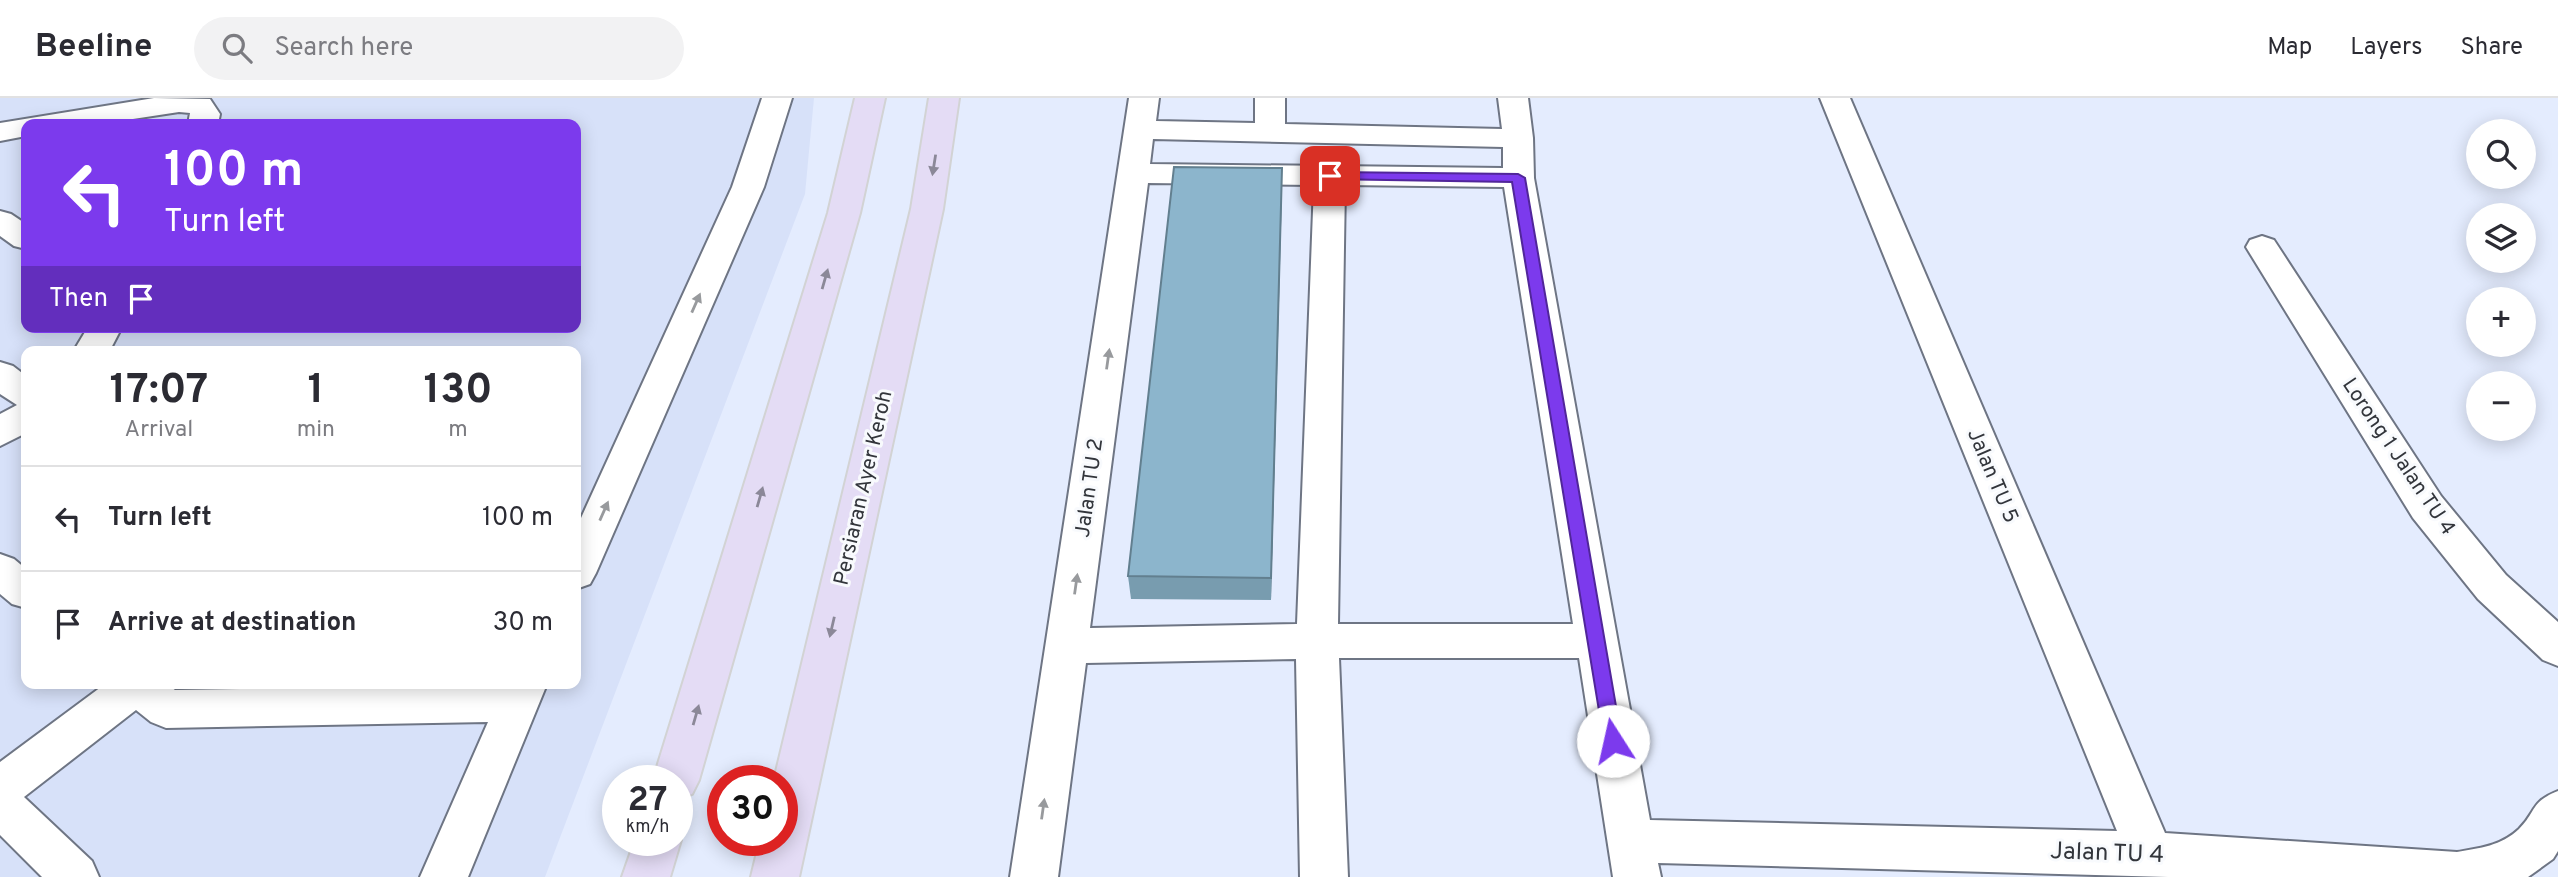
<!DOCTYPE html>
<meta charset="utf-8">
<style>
:root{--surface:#fff;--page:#f2f2f3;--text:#2b2b33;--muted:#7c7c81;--line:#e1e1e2}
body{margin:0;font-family:Overpass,sans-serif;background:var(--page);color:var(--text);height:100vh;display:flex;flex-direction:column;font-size:26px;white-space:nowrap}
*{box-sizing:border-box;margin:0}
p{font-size:23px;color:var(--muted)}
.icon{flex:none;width:38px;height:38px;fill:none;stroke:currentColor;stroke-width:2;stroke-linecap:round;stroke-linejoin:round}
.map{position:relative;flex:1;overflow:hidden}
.side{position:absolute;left:21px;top:248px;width:560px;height:343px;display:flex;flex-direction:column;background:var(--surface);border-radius:14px;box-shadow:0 4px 18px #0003}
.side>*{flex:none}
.guide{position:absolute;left:21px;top:21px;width:560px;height:214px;border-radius:14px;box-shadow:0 4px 18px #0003;background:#7c3aed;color:#fff;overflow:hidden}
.tools{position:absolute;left:2466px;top:21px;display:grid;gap:14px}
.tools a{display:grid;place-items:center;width:70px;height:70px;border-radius:50%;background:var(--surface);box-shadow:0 4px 18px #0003;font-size:35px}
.speed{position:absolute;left:602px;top:667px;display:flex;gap:14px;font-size:35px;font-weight:700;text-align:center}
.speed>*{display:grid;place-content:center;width:91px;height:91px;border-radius:50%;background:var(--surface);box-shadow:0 4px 18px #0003;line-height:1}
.speed small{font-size:18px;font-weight:400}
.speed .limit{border:10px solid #d22;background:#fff;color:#111}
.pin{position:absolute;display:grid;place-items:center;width:60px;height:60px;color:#fff;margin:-30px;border-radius:14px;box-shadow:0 4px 10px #0006}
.me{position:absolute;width:77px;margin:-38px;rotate:350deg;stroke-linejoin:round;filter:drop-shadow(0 0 5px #0008)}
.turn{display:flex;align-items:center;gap:24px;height:147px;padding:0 28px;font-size:32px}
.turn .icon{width:91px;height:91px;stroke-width:2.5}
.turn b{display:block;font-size:49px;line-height:60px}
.then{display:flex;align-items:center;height:66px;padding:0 28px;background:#0003;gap:14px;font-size:26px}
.eta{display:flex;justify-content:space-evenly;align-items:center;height:119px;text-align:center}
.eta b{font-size:42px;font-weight:700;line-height:49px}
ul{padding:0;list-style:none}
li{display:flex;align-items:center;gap:21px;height:105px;padding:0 28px;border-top:2px solid var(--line)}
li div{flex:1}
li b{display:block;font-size:26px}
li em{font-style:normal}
header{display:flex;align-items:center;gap:42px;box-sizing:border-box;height:98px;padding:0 35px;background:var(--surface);border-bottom:2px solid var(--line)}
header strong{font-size:33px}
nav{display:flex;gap:38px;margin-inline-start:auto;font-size:24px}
.search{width:490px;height:63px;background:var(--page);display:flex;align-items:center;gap:18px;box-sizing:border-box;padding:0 24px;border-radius:38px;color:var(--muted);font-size:26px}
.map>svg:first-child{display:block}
.built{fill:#d7e1f9;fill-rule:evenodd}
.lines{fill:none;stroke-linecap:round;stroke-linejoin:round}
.minor-casing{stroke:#6e7584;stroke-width:4}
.major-casing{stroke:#d2d3d4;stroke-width:4}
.minor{fill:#fff;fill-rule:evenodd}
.major{fill:#e4dcf5;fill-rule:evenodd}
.wall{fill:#789caf}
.shaded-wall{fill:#627f8f}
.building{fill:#8cb5cc;stroke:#627f8f;stroke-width:2}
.oneway{fill:#8b8898}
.oneway2{fill:#989a9d}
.route{fill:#7c3aed;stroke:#51269a;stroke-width:2}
.labels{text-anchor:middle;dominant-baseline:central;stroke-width:6;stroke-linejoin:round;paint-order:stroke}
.street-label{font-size:21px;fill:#32353b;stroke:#f8fafd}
.near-street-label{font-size:24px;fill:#32353b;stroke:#f8fafd}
</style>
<header>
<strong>Beeline</strong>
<div class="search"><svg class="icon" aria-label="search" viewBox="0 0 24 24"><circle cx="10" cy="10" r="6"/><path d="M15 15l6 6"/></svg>Search here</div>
<nav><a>Map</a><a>Layers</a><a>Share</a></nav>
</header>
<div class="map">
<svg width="2558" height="779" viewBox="0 0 2558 779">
<rect width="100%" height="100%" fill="#e4ecfe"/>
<path class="built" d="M0 0H814L805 96 545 779H0ZM26 26H576V229H26ZM26 254H576V586H26Z"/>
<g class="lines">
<defs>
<g id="minor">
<polygon points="154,0 210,1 220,16 218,26 188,26 190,15 179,14 100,26 26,26 26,38 0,43 0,25"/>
<polygon points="762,0 792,0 764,89 596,475 590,486 576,491 576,431 732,89"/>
<path d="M1129 0H1159L1156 23 1255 25V0H1285V26L1502 31 1498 0H1528L1533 40 1534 80 1650 722 2117 733 1820 0H1850L2165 735 2457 754C2480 750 2501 748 2519 731 2537 713 2530 704 2558 693V753L2553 761 2528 779H2168L1658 765 1661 779H1613L1579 560H1339L1348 779H1300L1296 561 1086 565 1058 779H1010ZM1153 41 1503 49V70L1150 66ZM1148 85 1314 87 1297 526 1090 530ZM1345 87 1504 89 1573 526H1338Z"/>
<polygon points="0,113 11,116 26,126 26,151 14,148 0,138"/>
<polygon points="2262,138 2274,142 2441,398 2506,477 2558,524 2558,568 2543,562 2478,501 2413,420 2246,149 2250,142"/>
<polygon points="88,229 122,229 109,254 73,254"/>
<polygon points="0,264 13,268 26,278 26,335 0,348 0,316 17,307 0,296"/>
<polygon points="0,456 14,461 26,471 26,510 12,506 0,496"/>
<polygon points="105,586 167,586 175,592 547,586 468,779 420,779 488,624 166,630 151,624 136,612 24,699 92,763 99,779 42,779 0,737 0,664"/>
</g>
<g id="major">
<polygon points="855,0 885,0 860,115 699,682 692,696 677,702 677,682 653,682 828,115"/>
<polygon points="929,0 959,0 943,111 799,779 751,779 760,742 782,742 782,682 774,682 911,111"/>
<polygon points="677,733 681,742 670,779 622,779 635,742 677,742"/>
</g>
</defs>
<use href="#minor" class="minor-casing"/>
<use href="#major" class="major-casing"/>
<use href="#minor" class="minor"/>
<use href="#major" class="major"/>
</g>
<polygon class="wall" points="1282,70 1271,502 1131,501 1128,478"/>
<polygon class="shaded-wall" points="1282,70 1282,93 1271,502 1271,480"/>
<polygon class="building" points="1174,69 1282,70 1271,480 1128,478"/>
<defs><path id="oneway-solid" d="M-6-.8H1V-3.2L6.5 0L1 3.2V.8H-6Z" transform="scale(1.75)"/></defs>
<g class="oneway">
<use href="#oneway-solid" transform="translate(934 67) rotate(99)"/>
<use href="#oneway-solid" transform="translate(825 181) rotate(-74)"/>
<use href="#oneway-solid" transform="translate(760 399) rotate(-74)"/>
<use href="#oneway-solid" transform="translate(832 529) rotate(103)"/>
<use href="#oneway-solid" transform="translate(696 617) rotate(-74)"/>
</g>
<g class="oneway2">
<use href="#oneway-solid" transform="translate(696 205) rotate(-66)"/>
<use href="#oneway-solid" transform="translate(1108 261) rotate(-82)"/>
<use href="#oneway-solid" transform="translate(604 413) rotate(-66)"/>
<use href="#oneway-solid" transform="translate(1076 486) rotate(-82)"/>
<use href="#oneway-solid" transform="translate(1043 711) rotate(-82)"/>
</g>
<polygon class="route" points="1330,74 1518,76 1525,80 1622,643 1619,649 1613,651 1606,649 1604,643 1512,84 1325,81 1325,75"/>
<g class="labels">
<g class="street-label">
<text transform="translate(2398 359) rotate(56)">Lorong 1 Jalan TU 4</text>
<text transform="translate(1992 378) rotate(67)">Jalan TU 5</text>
<text transform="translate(864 390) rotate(-77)">Persiaran Ayer Keroh</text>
<text transform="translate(1090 390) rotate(-82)">Jalan TU 2</text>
</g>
<g class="near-street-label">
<text transform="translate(2107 756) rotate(2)">Jalan TU 4</text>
</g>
</g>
</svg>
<div class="tools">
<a><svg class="icon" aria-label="search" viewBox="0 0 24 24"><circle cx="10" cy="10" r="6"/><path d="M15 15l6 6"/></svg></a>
<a><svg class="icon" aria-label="layers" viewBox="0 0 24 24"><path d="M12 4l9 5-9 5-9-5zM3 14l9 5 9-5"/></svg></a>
<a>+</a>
<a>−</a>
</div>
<div class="speed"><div>27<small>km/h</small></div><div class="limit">30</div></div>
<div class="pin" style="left:1330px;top:78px;background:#d93025"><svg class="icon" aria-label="arrive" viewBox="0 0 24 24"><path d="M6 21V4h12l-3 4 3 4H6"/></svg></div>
<svg class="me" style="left:1613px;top:643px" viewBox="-20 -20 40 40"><circle r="19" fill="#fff"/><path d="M0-13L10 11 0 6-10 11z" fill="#7c3aed"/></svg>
<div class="guide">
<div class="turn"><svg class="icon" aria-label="left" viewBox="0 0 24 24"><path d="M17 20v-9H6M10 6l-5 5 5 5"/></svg><div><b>100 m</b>Turn left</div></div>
<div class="then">Then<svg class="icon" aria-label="arrive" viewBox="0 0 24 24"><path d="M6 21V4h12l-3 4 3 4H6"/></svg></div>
</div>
<section class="side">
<div class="eta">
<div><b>17:07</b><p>Arrival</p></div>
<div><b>1</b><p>min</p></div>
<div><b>130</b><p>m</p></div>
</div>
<ul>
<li><svg class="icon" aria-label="left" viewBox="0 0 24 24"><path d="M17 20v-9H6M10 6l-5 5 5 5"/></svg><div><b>Turn left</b></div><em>100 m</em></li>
<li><svg class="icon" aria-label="arrive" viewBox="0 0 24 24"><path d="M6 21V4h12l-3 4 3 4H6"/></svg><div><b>Arrive at destination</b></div><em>30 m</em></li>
</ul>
</section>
</div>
